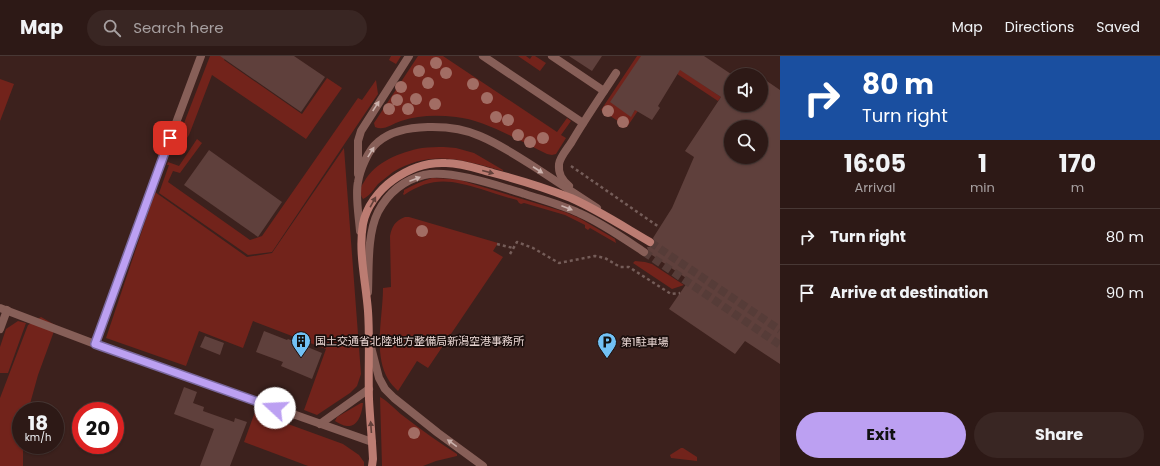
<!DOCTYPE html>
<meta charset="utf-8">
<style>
:root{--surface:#2d1916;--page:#392623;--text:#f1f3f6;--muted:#a7a0a1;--line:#483835;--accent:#bca0f2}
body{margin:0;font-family:Poppins,"Noto Sans JP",sans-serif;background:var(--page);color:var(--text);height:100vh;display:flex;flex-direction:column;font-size:15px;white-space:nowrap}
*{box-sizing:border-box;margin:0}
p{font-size:13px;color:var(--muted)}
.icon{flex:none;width:22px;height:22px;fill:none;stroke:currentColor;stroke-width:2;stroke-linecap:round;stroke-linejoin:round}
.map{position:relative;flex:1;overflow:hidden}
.drawer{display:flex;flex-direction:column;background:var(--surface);width:380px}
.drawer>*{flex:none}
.banner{background:#1a4fa0;color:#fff;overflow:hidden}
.buttons{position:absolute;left:724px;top:12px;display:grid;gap:8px}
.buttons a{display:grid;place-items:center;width:44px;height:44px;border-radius:50%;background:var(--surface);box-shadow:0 1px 3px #0004,0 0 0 1px var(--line);font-size:20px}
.speed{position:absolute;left:12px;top:346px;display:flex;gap:8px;font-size:20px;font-weight:700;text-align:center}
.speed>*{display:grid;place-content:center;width:52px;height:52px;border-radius:50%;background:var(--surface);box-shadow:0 1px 3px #0004,0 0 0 1px var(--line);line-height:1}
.speed small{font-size:10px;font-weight:400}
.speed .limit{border:6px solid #d22;background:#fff;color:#111}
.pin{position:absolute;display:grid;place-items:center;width:34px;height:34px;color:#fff;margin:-17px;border-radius:8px;box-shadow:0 2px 6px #0006}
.me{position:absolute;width:44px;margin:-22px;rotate:290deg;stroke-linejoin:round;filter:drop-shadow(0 0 3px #0008)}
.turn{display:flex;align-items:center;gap:14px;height:84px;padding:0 16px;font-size:18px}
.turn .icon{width:52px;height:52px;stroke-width:2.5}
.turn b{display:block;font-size:28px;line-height:34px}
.eta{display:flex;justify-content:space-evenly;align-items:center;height:68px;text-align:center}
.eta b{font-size:24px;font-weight:700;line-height:28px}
.action{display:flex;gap:8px;margin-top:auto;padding:8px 16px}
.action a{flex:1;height:46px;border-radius:24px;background:var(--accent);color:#111;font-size:16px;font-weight:700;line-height:46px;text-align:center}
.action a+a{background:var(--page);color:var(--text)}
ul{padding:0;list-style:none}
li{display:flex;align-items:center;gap:12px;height:56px;padding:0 16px;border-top:1px solid var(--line)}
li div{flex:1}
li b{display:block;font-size:15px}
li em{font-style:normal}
header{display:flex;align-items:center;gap:24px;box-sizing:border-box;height:56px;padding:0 20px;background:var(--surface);border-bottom:1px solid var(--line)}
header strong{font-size:19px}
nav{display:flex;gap:22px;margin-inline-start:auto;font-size:14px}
.search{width:280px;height:36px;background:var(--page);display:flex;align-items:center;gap:10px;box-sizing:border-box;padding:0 14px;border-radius:22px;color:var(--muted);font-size:15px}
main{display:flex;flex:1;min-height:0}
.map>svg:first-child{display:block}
.green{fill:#72231b}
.building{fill:#5f403c;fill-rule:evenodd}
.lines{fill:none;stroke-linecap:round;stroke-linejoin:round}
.street-tunnel{stroke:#563c38;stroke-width:8;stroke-dasharray:8 4;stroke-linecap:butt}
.secondary-tunnel{stroke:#563c38;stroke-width:8;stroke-dasharray:8 4;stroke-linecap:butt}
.path{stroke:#755d59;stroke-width:2.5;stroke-dasharray:3 3;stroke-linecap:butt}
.lane{stroke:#875f58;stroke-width:8}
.street{stroke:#875f58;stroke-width:8}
.secondary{stroke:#bc7c72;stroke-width:8}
.tree{fill:#a26d64}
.oneway{fill:#cbb2ad}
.oneway2{fill:#63403a}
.route-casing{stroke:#7a689d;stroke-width:10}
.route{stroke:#bca0f2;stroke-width:7}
.labels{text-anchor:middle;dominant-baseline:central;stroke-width:3.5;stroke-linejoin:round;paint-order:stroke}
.poi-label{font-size:11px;fill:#e8d5d2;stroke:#1b0f0d;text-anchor:start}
</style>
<header>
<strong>Map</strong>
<div class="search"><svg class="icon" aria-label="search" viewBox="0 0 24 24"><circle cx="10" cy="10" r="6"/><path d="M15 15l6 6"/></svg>Search here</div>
<nav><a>Map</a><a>Directions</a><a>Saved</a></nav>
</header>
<main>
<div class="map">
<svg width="780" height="410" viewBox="0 0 780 410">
<rect width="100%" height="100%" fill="#3c211d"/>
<g class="green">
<polygon points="210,0 227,0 224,4 302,58 327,22 342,32 306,83 212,19 189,79 178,95 174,93"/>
<polygon points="391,0 401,0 396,8 389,4"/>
<path d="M418 0H443L557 76 567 62 571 65 561 79 566 82 556 98 552 99 547 98C520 85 485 64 456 61 437 59 419 59 401 65 392 68 384 75 375 71L374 67Z"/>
<polygon points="518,0 526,0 530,3 532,0 535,0 546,7 540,15"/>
<polygon points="637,0 641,0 631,60 654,27 656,28 627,71 601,54"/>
<polygon points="660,0 721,41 718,45 665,10"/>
<polygon points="0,23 14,28 0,65"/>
<polygon points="376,24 378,38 272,196 248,199 159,137 169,109 167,109 168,106 179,110 197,83 202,87 180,117 173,115 168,126 250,184 262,180 358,42 362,44"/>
<path d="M444 91 456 92 474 97 503 114V115C463 104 431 93 393 116 388 120 383 124 378 128 373 134 371 139 363 143 359 137 360 131 364 126 375 106 400 96 422 92 429 91 437 91 444 91Z"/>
<polygon points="344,92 361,318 357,330 350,337 317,359 304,354 326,293 253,265 243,292 199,275 186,310 106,282 155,136 247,201 272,197"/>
<path d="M432 122 451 123 460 124 565 156 579 162 615 183 616 187 590 172 588 174 585 172V169L565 159 524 147 521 148 519 147 517 144C505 141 493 137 481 133 451 124 432 120 404 139L403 138 404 136V134C413 129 422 125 432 122Z"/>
<path d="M405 161H409L498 187 493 195 503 201 428 312 417 305 398 335C394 331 390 327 388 323 373 298 383 260 383 232L391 231 390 180C392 170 395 165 405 161Z"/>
<polygon points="635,205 645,206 652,208 684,229 672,233 633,207"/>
<polygon points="41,261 55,269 53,278 38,319 28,355 21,355 21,389 23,389 23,410 0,410 0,342 28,269"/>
<polygon points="18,265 26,267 8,317 0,317 0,291 6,273"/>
<path d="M380 341C385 343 397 355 402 359 420 373 438 386 457 398V400L436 405 423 410H382Z"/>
<path d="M361 347H363C362 356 359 371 347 370 343 370 339 367 335 365L337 361Z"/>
<polygon points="255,356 343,388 359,399 364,406 364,410 308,410 244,386"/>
<polygon points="681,392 683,392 697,401 697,405 671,402 670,399"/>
</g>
<g class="building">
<polygon points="220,0 294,0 325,21 301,56"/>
<polygon points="569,0 602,0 592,15"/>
<path d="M641 0H704L731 18V49H761V21L780 34V308L745 285 735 298 669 253 689 224 649 197 647 191H652L655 188V186L653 182 672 152 694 101 685 95 721 41 680 14 658 50 660 52 652 64 635 54 631 61 610 46ZM731 71H761V101H731Z"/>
<polygon points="209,94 282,146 258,181 184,129"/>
<polygon points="264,275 287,284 288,283 322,297 312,323 281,310 283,306 256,296"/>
<polygon points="205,280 224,287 220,299 200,291"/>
<polygon points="184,331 197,336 193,347 204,351 203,355 234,366 235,362 247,366 230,410 200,410 214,373 174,358"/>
</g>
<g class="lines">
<polyline class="street-tunnel" points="644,196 780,289"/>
<polyline class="secondary-tunnel" points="650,186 780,274"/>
<g class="path">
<polyline points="571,110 659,171"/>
<polyline points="497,188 513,192"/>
<polyline points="510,198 517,186 533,192 559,207 595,200 605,202 620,211 629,211 671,238 680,237"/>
</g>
<g class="lane">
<polyline points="483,0 583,67"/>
<polyline points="552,0 604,35"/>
<polyline points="358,118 358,85 361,75 409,0"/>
<path d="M569 130C562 124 558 118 559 108 560 101 567 93 571 87 585 63 601 40 616 17"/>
<path d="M360 175C359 161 355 139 358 126 360 114 368 94 378 86 401 66 454 68 480 80 499 88 516 99 533 110 554 124 576 138 597 152"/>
<polyline points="0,252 95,288 372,386"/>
<polyline points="0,273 7,254"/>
<polyline points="95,288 155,123 201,0"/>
<polyline points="320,368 369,333"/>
</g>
<g class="street">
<path d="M368 236C369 212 367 178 378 156 388 137 404 124 424 119 450 113 499 130 525 138 543 144 562 149 579 157 602 167 623 182 644 196"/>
<polyline points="371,291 379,322 385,333 394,342 438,377 483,410"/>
</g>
<path class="secondary" d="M372 410 373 403C372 383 370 363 369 343 368 314 370 284 368 255 366 227 358 196 363 168 366 151 379 134 393 124 408 113 427 106 446 107 462 107 478 113 493 117 520 124 546 132 571 142 598 154 624 171 650 186"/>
</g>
<g class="tree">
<circle cx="436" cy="7" r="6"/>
<circle cx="419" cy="15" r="6"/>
<circle cx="446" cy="17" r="6"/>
<circle cx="428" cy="27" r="6"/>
<circle cx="473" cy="28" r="6"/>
<circle cx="401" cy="31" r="6"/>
<circle cx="487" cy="42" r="6"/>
<circle cx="416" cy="43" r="6"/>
<circle cx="397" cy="44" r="6"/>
<circle cx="435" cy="48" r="6"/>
<circle cx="389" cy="53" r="6"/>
<circle cx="408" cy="53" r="6"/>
<circle cx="608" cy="55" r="6"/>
<circle cx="496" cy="61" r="6"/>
<circle cx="508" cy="64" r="6"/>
<circle cx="623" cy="66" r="6"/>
<circle cx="518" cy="79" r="6"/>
<circle cx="543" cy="82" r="6"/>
<circle cx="530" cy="86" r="6"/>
<circle cx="422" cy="175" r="6"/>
<circle cx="414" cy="377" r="6"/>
</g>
<defs><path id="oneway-solid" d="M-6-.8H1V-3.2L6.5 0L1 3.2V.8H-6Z"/></defs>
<g class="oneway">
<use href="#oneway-solid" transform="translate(376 50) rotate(-57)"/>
<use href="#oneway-solid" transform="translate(371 96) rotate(-58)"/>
<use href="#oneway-solid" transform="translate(538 114) rotate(33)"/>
<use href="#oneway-solid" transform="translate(415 123) rotate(-21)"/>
<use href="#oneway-solid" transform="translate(567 152) rotate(21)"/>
<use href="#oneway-solid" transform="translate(452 387) rotate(-144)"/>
</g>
<g class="oneway2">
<use href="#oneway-solid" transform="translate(488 116) rotate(15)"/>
<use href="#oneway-solid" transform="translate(373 146) rotate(-61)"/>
<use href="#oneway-solid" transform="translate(371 371) rotate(-94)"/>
</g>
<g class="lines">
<defs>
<polyline id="route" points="170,82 95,288 275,352"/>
</defs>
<use href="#route" class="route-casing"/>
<use href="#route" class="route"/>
</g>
<defs>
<symbol id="building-pin" viewBox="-11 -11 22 30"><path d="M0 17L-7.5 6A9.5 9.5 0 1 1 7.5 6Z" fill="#72c1f5" stroke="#1b0f0d"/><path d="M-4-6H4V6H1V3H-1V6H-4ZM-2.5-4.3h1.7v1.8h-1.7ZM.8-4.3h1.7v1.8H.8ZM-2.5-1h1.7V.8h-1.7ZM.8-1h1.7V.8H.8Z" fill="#111"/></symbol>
<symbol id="parking-pin" viewBox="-11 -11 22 30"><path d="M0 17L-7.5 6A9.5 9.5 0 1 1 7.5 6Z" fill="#72c1f5" stroke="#1b0f0d"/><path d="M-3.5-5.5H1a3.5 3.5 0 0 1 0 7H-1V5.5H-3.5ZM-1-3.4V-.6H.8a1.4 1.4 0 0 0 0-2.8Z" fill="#111"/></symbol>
</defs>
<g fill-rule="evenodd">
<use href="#building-pin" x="290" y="274" width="22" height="30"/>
<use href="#parking-pin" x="596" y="275" width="22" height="30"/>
</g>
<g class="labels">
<g class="poi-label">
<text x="315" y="285">国土交通省北陸地方整備局新潟空港事務所</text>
<text x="621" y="286">第1駐車場</text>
</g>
</g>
</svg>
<div class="buttons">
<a><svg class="icon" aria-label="sound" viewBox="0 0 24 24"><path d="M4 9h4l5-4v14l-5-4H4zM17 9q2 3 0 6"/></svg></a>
<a><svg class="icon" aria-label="search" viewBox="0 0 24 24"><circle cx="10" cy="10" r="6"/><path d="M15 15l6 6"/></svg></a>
</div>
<div class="speed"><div>18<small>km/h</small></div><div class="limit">20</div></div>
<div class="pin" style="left:170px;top:82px;background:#d93025"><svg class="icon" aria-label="arrive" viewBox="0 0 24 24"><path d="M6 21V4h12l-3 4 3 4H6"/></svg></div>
<svg class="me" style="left:275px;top:352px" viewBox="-20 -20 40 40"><circle r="19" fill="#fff"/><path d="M0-13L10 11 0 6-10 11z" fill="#bca0f2"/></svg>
</div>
<section class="drawer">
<div class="banner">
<div class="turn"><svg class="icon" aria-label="right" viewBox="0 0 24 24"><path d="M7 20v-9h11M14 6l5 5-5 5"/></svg><div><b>80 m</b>Turn right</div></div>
</div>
<div class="eta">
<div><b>16:05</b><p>Arrival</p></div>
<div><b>1</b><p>min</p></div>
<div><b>170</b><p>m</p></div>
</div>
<ul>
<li><svg class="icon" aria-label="right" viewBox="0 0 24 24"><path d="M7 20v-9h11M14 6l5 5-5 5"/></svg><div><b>Turn right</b></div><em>80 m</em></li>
<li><svg class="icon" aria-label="arrive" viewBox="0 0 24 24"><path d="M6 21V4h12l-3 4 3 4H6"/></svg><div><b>Arrive at destination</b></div><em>90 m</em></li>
</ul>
<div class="action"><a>Exit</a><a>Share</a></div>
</section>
</main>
